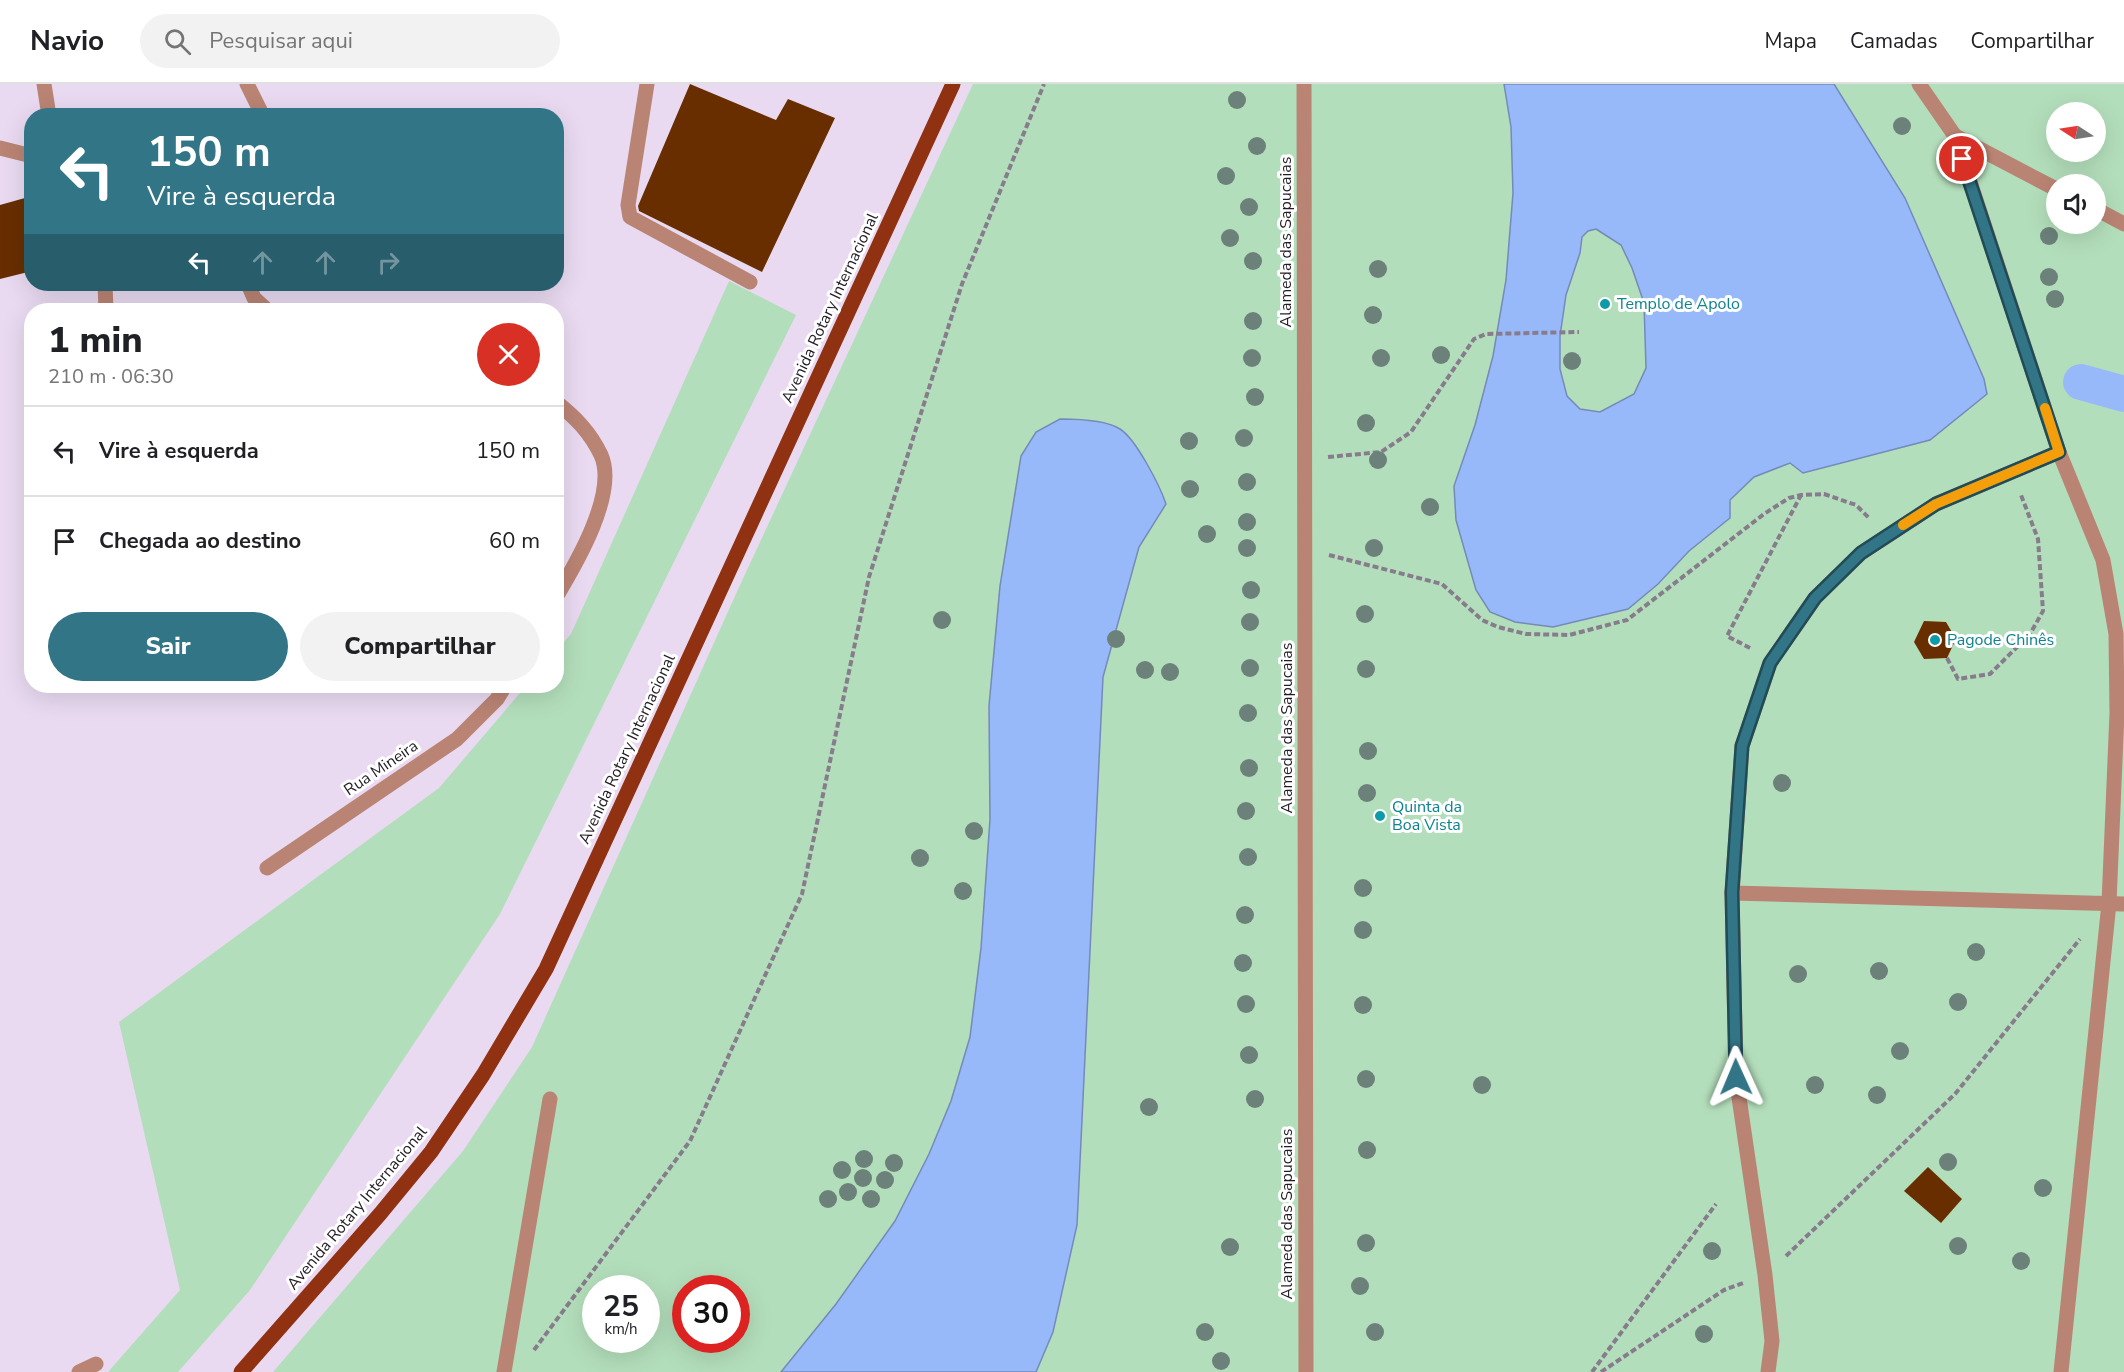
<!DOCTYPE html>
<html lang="pt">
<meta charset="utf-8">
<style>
:root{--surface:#fff;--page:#f2f2f2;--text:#202124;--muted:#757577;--line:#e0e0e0;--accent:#327586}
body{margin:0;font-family:"Nunito Sans",sans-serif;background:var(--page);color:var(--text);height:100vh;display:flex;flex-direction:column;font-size:22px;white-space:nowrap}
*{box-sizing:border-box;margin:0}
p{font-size:20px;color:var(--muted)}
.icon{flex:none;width:33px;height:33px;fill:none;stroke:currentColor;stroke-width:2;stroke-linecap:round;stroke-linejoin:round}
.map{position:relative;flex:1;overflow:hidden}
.sheet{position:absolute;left:24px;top:219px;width:540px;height:390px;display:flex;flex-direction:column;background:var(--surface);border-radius:24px;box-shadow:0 6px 24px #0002}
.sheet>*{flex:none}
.hud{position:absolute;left:24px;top:24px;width:540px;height:183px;border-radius:24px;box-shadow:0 6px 24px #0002;background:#327586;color:#fff;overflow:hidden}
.needle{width:39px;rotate:282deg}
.buttons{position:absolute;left:2046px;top:18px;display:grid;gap:12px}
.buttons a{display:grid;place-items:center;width:60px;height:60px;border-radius:50%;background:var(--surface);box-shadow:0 6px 24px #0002;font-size:30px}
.speed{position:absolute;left:582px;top:1191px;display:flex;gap:12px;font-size:30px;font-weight:700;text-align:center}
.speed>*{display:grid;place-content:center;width:78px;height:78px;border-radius:50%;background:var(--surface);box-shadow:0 6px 24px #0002;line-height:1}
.speed small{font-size:15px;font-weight:400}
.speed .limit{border:9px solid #d22;background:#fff;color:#111}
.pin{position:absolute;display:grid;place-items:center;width:51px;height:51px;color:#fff;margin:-26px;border:3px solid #fff;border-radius:50%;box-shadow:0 2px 6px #0007}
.me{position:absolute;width:66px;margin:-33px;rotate:359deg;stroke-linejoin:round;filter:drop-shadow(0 0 4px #0008)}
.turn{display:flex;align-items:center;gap:21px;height:126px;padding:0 24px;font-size:27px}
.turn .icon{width:78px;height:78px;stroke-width:2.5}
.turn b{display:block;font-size:42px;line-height:51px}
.lanes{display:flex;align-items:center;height:57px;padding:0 24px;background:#0003;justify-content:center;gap:30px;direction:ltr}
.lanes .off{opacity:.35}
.round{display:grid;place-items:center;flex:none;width:63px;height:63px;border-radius:32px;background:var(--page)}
.summary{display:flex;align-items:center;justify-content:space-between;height:102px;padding:0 24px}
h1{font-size:36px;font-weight:800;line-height:45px}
.button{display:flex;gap:12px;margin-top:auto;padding:12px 24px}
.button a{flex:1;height:69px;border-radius:36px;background:var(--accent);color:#fff;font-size:24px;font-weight:800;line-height:69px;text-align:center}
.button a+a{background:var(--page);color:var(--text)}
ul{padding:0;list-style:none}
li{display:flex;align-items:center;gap:18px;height:90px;padding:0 24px;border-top:2px solid var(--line)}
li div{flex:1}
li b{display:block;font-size:22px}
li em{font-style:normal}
header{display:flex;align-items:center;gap:36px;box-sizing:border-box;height:84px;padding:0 30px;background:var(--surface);border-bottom:2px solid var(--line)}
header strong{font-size:28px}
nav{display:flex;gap:33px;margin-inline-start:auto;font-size:21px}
.search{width:420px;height:54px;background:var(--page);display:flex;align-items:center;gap:15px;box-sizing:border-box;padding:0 21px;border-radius:33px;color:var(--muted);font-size:22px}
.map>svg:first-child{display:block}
.green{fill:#b3debb;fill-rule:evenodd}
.water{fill:#98b9f9;stroke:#758ab9;stroke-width:1.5;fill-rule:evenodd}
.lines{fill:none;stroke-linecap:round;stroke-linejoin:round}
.canal{stroke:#98b9f9;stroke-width:36}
.building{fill:#682e00}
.path{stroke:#877c8c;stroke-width:4;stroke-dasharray:6 3;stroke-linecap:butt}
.minor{stroke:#ba8474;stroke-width:15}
.major{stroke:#903112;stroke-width:15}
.tree{fill:#6c817a}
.route-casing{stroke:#204c57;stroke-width:15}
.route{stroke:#327586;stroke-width:10}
.slow{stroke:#f59e0b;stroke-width:10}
.culture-dot{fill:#0f9aa8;stroke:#fff;stroke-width:2}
.labels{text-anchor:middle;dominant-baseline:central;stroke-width:6;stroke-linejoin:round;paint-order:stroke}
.street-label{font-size:16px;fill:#221c24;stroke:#fff}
.culture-label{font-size:16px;fill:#0d838f;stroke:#fff;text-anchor:start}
</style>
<header>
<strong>Navio</strong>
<div class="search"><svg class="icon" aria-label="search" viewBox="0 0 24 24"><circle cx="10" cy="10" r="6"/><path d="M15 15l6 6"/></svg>Pesquisar aqui</div>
<nav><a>Mapa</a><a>Camadas</a><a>Compartilhar</a></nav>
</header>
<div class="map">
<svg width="2124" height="1288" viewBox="0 0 2124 1288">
<rect width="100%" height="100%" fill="#e9daf1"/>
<g class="green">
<path d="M973 0H2124V1288H273L463 1067 532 963 740 501ZM2056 28H2096V68H2056ZM2056 100H2096V140H2056ZM596 1204H646V1256H596ZM686 1204H736V1256H686Z"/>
<polygon points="729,197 796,231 500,830 250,1206 178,1288 108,1288 180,1206 119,938 439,704 526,602 556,602 557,566 571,550"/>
</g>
<g class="water">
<path d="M1504 0H1834L1905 114 1984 295 1987 310 1930 356 1803 389 1790 379 1754 393 1730 416V434L1689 467 1658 500 1628 525 1553 543 1515 538 1490 528 1476 506 1456 436 1454 402 1475 341 1493 272 1506 196 1513 109 1511 43ZM1596 145 1621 161 1632 184 1644 219 1646 284 1634 310 1600 328 1580 325 1567 312 1560 285V252L1566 211 1580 169 1582 153 1588 147Z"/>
<path d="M1060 335C1077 335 1106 336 1120 345 1136 355 1160 402 1166 420L1139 463 1103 593 1077 1141 1053 1248 1036 1288H781L836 1220 895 1137 929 1070 951 1017 970 953 981 864 990 735 989 622 1000 502 1021 372 1036 348Z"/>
</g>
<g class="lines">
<polyline class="canal" points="2081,298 2124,310"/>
</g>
<g class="building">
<polygon points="690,0 776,36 788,15 835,34 762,188 639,127 638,122"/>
<polygon points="32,112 32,187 0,195 0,121"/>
<polygon points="1924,537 1946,538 1956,555 1947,574 1924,575 1914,558"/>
<polygon points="1928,1083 1962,1115 1941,1139 1904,1107"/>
</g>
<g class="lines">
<g class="path">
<polyline points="1328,373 1381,368 1411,348 1474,255 1486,250 1579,248"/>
<polyline points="1329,471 1442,500 1482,536 1498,543 1526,550 1569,551 1627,536 1764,430 1789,414 1801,411 1824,410 1856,421 1869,434"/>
<polyline points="1750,564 1727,552 1801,411"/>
<polyline points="1947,574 1958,595 1990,590 2030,550 2043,527 2038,455 2021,411"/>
<polyline points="1786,1172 1955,1010 2080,855"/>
<polyline points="534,1266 690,1057 802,810 869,493 962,200 1044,0"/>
<polyline points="1592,1288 1716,1120"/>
<polyline points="1601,1288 1724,1206 1743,1199"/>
</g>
<g class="minor">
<polyline points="44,0 49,32"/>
<polyline points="247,0 263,32"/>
<polyline points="647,0 628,121 630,133 750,198"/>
<polyline points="1304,0 1306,1288"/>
<polyline points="1919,0 1955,52 2059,368 2103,476 2116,550 2117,629 2109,819 2061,1288"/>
<polyline points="1955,52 2056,105"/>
<polyline points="0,64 32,72"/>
<polyline points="2096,125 2124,140"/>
<polyline points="105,200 106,226"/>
<polyline points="248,200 254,214 267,226"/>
<path d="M556 318C575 333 590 348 601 371 618 409 576 480 556 513"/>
<polyline points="267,784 457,655 497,615 505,602"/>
<polyline points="1732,809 2124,820"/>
<polyline points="79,1288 96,1280"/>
<polyline points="504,1288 550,1015"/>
<polyline points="1768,1288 1772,1257 1765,1191 1736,993 1732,809 1742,662 1770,579 1815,514 1861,469 1936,420 2059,368"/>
</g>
<polyline class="major" points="241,1288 380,1130 431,1068 483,991 546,885 953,0"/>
</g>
<g class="tree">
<circle cx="1237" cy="16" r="9"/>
<circle cx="1902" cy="42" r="9"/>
<circle cx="1257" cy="62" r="9"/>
<circle cx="1226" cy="92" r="9"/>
<circle cx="1249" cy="123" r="9"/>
<circle cx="2049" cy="152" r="9"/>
<circle cx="1230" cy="154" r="9"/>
<circle cx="1253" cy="177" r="9"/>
<circle cx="1378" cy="185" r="9"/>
<circle cx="2049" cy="193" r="9"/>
<circle cx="2055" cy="215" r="9"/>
<circle cx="1373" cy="231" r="9"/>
<circle cx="1253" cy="237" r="9"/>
<circle cx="1441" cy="271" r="9"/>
<circle cx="1252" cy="274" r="9"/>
<circle cx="1381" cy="274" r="9"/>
<circle cx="1572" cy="277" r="9"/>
<circle cx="1255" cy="313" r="9"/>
<circle cx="1366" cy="339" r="9"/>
<circle cx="1244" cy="354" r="9"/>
<circle cx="1189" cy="357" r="9"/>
<circle cx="1378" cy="376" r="9"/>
<circle cx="1247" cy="398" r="9"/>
<circle cx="1190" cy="405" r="9"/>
<circle cx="1430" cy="423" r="9"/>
<circle cx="1247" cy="438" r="9"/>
<circle cx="1207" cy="450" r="9"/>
<circle cx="1247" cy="464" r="9"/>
<circle cx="1374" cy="464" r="9"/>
<circle cx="1251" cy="506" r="9"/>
<circle cx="1365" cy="530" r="9"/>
<circle cx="942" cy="536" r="9"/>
<circle cx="1250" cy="538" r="9"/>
<circle cx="1116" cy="555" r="9"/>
<circle cx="1250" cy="584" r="9"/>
<circle cx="1366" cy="585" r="9"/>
<circle cx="1145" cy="586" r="9"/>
<circle cx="1170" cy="588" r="9"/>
<circle cx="1248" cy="629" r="9"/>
<circle cx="1368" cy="667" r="9"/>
<circle cx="1249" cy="684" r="9"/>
<circle cx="1782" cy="699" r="9"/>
<circle cx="1367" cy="709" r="9"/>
<circle cx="1246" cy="727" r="9"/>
<circle cx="974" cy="747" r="9"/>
<circle cx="1248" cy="773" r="9"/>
<circle cx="920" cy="774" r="9"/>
<circle cx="1363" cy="804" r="9"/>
<circle cx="963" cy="807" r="9"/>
<circle cx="1245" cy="831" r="9"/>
<circle cx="1363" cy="846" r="9"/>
<circle cx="1976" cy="868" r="9"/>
<circle cx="1243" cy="879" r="9"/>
<circle cx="1879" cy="887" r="9"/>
<circle cx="1798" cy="890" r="9"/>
<circle cx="1958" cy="918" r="9"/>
<circle cx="1246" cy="920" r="9"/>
<circle cx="1363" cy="921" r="9"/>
<circle cx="1900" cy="967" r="9"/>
<circle cx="1249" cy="971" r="9"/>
<circle cx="1366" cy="995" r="9"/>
<circle cx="1482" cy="1001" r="9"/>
<circle cx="1815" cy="1001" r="9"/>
<circle cx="1877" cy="1011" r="9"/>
<circle cx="1255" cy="1015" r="9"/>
<circle cx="1149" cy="1023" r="9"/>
<circle cx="1367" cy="1066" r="9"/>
<circle cx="864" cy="1075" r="9"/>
<circle cx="1948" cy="1078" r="9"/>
<circle cx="894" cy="1079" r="9"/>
<circle cx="842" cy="1086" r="9"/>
<circle cx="863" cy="1094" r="9"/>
<circle cx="885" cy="1096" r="9"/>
<circle cx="2043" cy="1104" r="9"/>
<circle cx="848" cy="1108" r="9"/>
<circle cx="828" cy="1115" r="9"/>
<circle cx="871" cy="1115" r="9"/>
<circle cx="1366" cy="1159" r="9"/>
<circle cx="1958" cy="1162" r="9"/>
<circle cx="1230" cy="1163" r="9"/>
<circle cx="1712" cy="1167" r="9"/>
<circle cx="2021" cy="1177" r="9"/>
<circle cx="1360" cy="1202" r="9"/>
<circle cx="1205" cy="1248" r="9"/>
<circle cx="1375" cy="1248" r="9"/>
<circle cx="1704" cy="1250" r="9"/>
<circle cx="1221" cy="1277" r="9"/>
</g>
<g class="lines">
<defs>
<polyline id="route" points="1736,993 1732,808 1742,662 1770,579 1815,514 1861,469 1936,420 2059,368 1962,75"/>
</defs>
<use href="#route" class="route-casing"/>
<use href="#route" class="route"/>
<polyline class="slow" points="1903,441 1936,420 2059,368 2045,324"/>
</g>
<g class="culture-dot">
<circle cx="1605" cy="220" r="6"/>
<circle cx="1935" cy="556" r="6"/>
<circle cx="1380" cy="732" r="6"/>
</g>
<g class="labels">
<g class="street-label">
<text transform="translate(1286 158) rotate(-90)">Alameda das Sapucaias</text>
<text transform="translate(830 224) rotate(-65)">Avenida Rotary Internacional</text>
<text transform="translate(1287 644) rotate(-90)">Alameda das Sapucaias</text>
<text transform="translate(627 665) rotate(-65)">Avenida Rotary Internacional</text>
<text transform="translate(381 684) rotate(-34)">Rua Mineira</text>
<text transform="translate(357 1124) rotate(-50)">Avenida Rotary Internacional</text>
<text transform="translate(1287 1130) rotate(-90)">Alameda das Sapucaias</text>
</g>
<g class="culture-label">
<text x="1617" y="220">Templo de Apolo</text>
<text x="1947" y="556">Pagode Chinês</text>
<text x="1392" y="723">Quinta da<tspan x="1392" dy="18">Boa Vista</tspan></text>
</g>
</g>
</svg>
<div class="buttons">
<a><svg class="needle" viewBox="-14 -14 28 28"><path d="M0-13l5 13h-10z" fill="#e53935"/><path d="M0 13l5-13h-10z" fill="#757577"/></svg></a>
<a><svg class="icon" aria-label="sound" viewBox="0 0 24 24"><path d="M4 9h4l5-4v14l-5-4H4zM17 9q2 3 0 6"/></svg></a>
</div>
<div class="speed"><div>25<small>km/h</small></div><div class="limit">30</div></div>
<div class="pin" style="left:1962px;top:75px;background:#d93025"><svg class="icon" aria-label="arrive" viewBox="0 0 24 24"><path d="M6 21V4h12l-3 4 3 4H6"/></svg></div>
<svg class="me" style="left:1736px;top:993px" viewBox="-20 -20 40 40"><path d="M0-17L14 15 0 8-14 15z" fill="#327586" stroke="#fff" stroke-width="4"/></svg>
<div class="hud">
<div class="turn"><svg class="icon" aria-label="left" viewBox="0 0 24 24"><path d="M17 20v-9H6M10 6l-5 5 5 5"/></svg><div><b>150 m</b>Vire à esquerda</div></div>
<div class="lanes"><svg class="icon" aria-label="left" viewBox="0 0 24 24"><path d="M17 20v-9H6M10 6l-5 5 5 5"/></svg><svg class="icon off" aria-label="ahead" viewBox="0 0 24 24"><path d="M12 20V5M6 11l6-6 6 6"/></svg><svg class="icon off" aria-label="ahead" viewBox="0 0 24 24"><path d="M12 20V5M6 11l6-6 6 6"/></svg><svg class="icon off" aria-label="right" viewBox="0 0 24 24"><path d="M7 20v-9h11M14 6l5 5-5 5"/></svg></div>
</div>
<section class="sheet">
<div class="summary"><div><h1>1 min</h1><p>210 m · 06:30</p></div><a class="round" style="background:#d93025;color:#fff"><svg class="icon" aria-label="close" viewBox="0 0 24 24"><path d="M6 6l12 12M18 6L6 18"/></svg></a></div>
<ul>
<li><svg class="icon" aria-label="left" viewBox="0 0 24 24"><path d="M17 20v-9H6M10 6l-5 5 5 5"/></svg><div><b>Vire à esquerda</b></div><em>150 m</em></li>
<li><svg class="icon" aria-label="arrive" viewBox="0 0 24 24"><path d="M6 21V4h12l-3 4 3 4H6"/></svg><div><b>Chegada ao destino</b></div><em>60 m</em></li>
</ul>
<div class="button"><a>Sair</a><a>Compartilhar</a></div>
</section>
</div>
